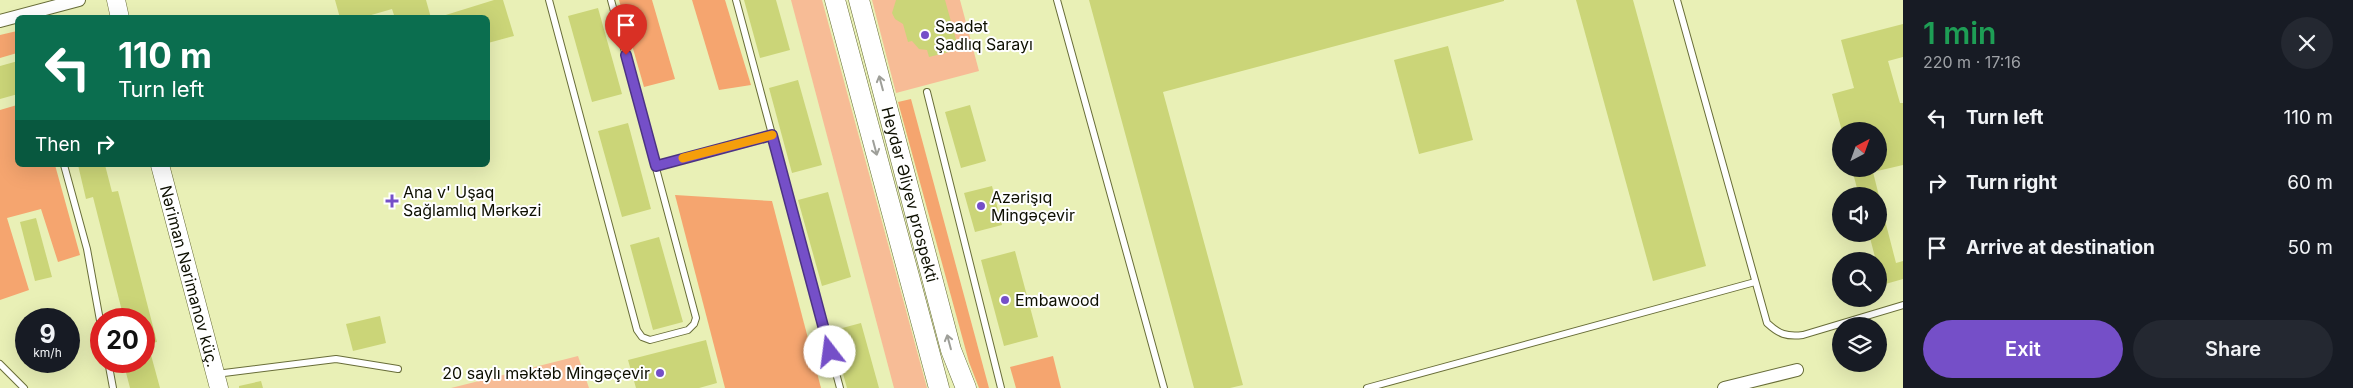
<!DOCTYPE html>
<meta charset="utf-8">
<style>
:root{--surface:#171b24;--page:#242831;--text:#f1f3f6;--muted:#9ea1a6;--accent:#754fc8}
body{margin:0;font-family:Inter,sans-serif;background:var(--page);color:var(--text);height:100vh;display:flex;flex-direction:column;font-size:19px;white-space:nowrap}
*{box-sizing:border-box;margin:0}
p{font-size:16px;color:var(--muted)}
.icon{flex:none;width:28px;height:28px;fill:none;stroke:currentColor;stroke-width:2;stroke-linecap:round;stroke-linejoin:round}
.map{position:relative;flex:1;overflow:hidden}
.panel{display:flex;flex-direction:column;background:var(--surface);width:450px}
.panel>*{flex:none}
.banner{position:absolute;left:15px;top:15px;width:475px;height:152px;border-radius:8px;box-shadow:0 5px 20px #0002;background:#0b6e4f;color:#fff;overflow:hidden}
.needle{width:32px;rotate:41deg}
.buttons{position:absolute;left:1832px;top:122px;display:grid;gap:10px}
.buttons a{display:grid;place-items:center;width:55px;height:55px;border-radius:50%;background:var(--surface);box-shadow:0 5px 20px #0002;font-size:25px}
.speed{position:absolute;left:15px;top:308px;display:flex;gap:10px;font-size:25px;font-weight:700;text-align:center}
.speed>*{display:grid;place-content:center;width:65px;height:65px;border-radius:50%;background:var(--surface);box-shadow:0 5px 20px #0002;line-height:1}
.speed small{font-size:12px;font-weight:400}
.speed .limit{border:8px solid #d22;background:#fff;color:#111}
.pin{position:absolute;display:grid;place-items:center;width:42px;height:42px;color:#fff;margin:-51px -21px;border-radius:50% 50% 50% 0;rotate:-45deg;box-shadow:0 0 5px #0007}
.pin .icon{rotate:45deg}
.me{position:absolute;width:55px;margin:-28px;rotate:345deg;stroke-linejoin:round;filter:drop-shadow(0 0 4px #0008)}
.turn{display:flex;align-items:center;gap:18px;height:105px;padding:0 20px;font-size:22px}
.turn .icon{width:65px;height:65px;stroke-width:2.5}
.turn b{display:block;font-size:35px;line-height:42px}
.then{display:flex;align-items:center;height:48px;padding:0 20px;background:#0003;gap:10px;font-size:19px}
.round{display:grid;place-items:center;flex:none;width:52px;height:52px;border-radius:26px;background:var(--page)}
.headline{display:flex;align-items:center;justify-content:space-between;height:85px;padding:0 20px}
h1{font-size:30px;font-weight:600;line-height:38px;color:#1e9e55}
.button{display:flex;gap:10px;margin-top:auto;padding:10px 20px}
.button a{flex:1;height:58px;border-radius:30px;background:var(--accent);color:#fff;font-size:20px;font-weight:600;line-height:58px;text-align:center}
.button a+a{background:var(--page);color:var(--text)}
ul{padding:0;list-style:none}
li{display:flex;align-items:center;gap:15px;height:65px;padding:0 20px}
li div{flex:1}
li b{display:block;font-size:19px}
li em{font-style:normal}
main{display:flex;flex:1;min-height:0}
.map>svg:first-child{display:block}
.green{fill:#f7bc96}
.forest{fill:#f5a56f}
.building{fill:#cbd578}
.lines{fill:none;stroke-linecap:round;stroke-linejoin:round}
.lane-casing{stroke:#686d38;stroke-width:8}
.street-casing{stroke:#686d38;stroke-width:14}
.secondary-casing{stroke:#686d38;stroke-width:19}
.primary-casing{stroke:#686d38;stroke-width:21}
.lane{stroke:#fff;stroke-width:6}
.street{stroke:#fff;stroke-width:12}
.secondary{stroke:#fff;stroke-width:18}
.primary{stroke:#fff;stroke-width:20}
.oneway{stroke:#9e9f99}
.route-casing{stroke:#4c3382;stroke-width:12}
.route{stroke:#754fc8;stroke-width:9}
.slow{stroke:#f59e0b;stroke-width:9}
.poi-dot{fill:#754fc8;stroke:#fff;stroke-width:2}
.labels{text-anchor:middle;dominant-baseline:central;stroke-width:4;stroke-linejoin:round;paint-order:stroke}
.poi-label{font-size:16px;fill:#0d0f00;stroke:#fff;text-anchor:start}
.street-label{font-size:16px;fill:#0d0f00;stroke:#fff}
</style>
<main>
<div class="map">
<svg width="1903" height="388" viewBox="0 0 1903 388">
<rect width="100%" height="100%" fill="#e9f0b6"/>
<g class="green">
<polygon points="791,0 822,0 927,388 894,388"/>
<polygon points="872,0 960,0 979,71 896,93"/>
<polygon points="578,356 589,388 451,388"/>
</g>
<g class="forest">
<polygon points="619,0 652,0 675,79 644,87"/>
<polygon points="692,0 725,0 751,85 719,90"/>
<polygon points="17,31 17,53 0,58 0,35"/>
<polygon points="911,99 989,388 979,388 969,362 898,102"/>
<polygon points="17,105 18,165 55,165 80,255 58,262 41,209 7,218 29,290 0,300 0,110"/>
<polygon points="675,195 772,201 821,388 725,388"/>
<polygon points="1053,356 1061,388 1016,388 1010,367"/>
</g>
<g class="building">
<polygon points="335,0 426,0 431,18 395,18 392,9 361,18 340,18"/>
<polygon points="494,0 503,0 514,36 488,43 488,18 436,18"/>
<polygon points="744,0 776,0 790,50 760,58"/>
<polygon points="896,0 945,0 957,43 951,44 953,51 929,57 927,50 919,49 912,41 908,42 903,24 895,19 892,13"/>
<polygon points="1089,0 1504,0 1504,1 1163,92 1243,385 1230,388 1194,388"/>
<polygon points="1576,0 1633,0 1706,266 1653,281"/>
<polygon points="598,8 622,94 592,102 568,16"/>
<polygon points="1903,24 1903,57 1888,61 1900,103 1903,103 1903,165 1873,172 1879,196 1859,196 1852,169 1879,169 1879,131 1842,131 1832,94 1854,88 1841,40"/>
<polygon points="1448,46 1473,140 1419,154 1394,60"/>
<polygon points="18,61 18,94 0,99 0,66"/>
<polygon points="798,80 822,165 792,173 769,88"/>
<polygon points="970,105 986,161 961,168 945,112"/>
<polygon points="628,123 651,209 622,217 598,131"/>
<polygon points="78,165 105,165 112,192 118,191 157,342 148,344 160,388 130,388 123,361 144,361 144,319 124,319 93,197 86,199"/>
<polygon points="992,186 1002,225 975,232 964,193"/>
<polygon points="828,192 851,277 822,286 798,200"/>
<polygon points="1879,197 1896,263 1903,261 1903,279 1882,285 1879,261 1876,261 1869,234 1879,234"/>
<polygon points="36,218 52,277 35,281 20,222"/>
<polygon points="659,237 683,322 653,330 630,245"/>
<polygon points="1015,251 1038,337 1004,346 981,260"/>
<polygon points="380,316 386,343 353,351 346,324"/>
<polygon points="861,323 879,388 847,388 831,331"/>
<polygon points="706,340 717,383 699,388 636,388 628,360"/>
<polygon points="261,381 263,388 239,388 239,386"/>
</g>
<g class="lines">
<defs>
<g id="lane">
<polyline points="549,0 637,330 642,337 650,340 688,330 694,324 696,318 611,0"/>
<polyline points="736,0 840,388"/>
<polyline points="1057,0 1164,388"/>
<path d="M1677 0 1767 323C1779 334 1786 337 1803 335L1903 305"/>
<polyline points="927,92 1001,388"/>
<polyline points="64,165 87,249 101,326"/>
<polyline points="655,166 772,135"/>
<polyline points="108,361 113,388"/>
<polyline points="0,364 24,388"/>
<polyline points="216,374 336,359 398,369"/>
<polyline points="1367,388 1755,282"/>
</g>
<g id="street">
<polyline points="0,21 79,0"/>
<polyline points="1724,388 1797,370"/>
</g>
<g id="secondary">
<polyline points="116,0 120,18"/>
<path id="s1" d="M160 165 219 388"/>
</g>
<g id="primary">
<polyline points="835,0 939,388"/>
<path id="s2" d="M859 0 951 350 966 388"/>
</g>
</defs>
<use href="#lane" class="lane-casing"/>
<use href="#street" class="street-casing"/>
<use href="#secondary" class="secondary-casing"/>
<use href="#primary" class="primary-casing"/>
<use href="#lane" class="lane"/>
<use href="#street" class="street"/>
<use href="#secondary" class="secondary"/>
<use href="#primary" class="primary"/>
</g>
<defs><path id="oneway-shaft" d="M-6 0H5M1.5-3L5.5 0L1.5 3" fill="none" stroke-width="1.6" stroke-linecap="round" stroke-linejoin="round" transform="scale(1.25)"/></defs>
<g class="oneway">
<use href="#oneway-shaft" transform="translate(881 83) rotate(-105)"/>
<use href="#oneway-shaft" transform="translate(875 148) rotate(75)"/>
<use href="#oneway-shaft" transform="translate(949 342) rotate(-105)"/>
</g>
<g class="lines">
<defs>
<polyline id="route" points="626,55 656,166 772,135 830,352"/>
</defs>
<use href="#route" class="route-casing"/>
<use href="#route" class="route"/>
<polyline class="slow" points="683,158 772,135"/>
</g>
<g class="poi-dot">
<circle cx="925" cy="35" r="5"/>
<path d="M389.5 193.5h5v5h5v5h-5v5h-5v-5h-5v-5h5z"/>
<circle cx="981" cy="206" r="5"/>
<circle cx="1005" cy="300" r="5"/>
<circle cx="660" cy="373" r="5"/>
</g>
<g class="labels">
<g class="poi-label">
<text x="935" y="26">Səadət<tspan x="935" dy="18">Şadlıq Sarayı</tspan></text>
<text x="403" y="192">Ana v' Uşaq<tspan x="403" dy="18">Sağlamlıq Mərkəzi</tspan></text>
<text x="991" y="197">Azərişıq<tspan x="991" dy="18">Mingəçevir</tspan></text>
<text x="1015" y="300">Embawood</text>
<text x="650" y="373" text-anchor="end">20 saylı məktəb Mingəçevir</text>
</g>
<g class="street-label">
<text stroke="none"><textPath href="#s2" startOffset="201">Heydər Əliyev prospekti</textPath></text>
<text stroke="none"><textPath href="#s1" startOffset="115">Nəriman Nərimanov küç.</textPath></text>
</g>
</g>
</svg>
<div class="buttons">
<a><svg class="needle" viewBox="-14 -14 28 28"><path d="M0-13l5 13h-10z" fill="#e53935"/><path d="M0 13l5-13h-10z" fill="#9ea1a6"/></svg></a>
<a><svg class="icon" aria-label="sound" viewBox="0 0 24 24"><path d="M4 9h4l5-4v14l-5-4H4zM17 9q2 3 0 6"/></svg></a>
<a><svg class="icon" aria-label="search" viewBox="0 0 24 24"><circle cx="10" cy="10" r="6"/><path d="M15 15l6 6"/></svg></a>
<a><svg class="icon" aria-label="layers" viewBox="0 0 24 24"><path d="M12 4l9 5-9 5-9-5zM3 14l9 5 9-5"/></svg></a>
</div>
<div class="speed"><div>9<small>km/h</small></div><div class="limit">20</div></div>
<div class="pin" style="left:626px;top:55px;background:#d93025"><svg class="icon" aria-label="arrive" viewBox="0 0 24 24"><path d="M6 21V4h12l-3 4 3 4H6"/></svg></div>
<svg class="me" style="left:830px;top:352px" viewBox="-20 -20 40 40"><circle r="19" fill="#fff"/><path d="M0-13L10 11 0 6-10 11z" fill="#754fc8"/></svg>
<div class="banner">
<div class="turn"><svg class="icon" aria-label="left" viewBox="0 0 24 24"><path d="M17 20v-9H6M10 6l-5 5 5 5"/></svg><div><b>110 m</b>Turn left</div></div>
<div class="then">Then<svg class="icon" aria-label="right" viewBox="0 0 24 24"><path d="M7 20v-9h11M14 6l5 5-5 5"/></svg></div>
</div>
</div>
<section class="panel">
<div class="headline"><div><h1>1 min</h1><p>220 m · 17:16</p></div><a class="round"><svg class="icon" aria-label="close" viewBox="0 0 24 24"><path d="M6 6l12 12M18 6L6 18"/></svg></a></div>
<ul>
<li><svg class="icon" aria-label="left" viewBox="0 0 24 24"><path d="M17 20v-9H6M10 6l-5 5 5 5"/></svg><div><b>Turn left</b></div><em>110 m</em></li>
<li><svg class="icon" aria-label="right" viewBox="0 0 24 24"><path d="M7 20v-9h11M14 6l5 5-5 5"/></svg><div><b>Turn right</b></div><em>60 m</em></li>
<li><svg class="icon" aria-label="arrive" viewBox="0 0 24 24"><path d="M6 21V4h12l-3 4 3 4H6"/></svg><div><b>Arrive at destination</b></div><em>50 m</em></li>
</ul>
<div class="button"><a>Exit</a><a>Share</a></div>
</section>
</main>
